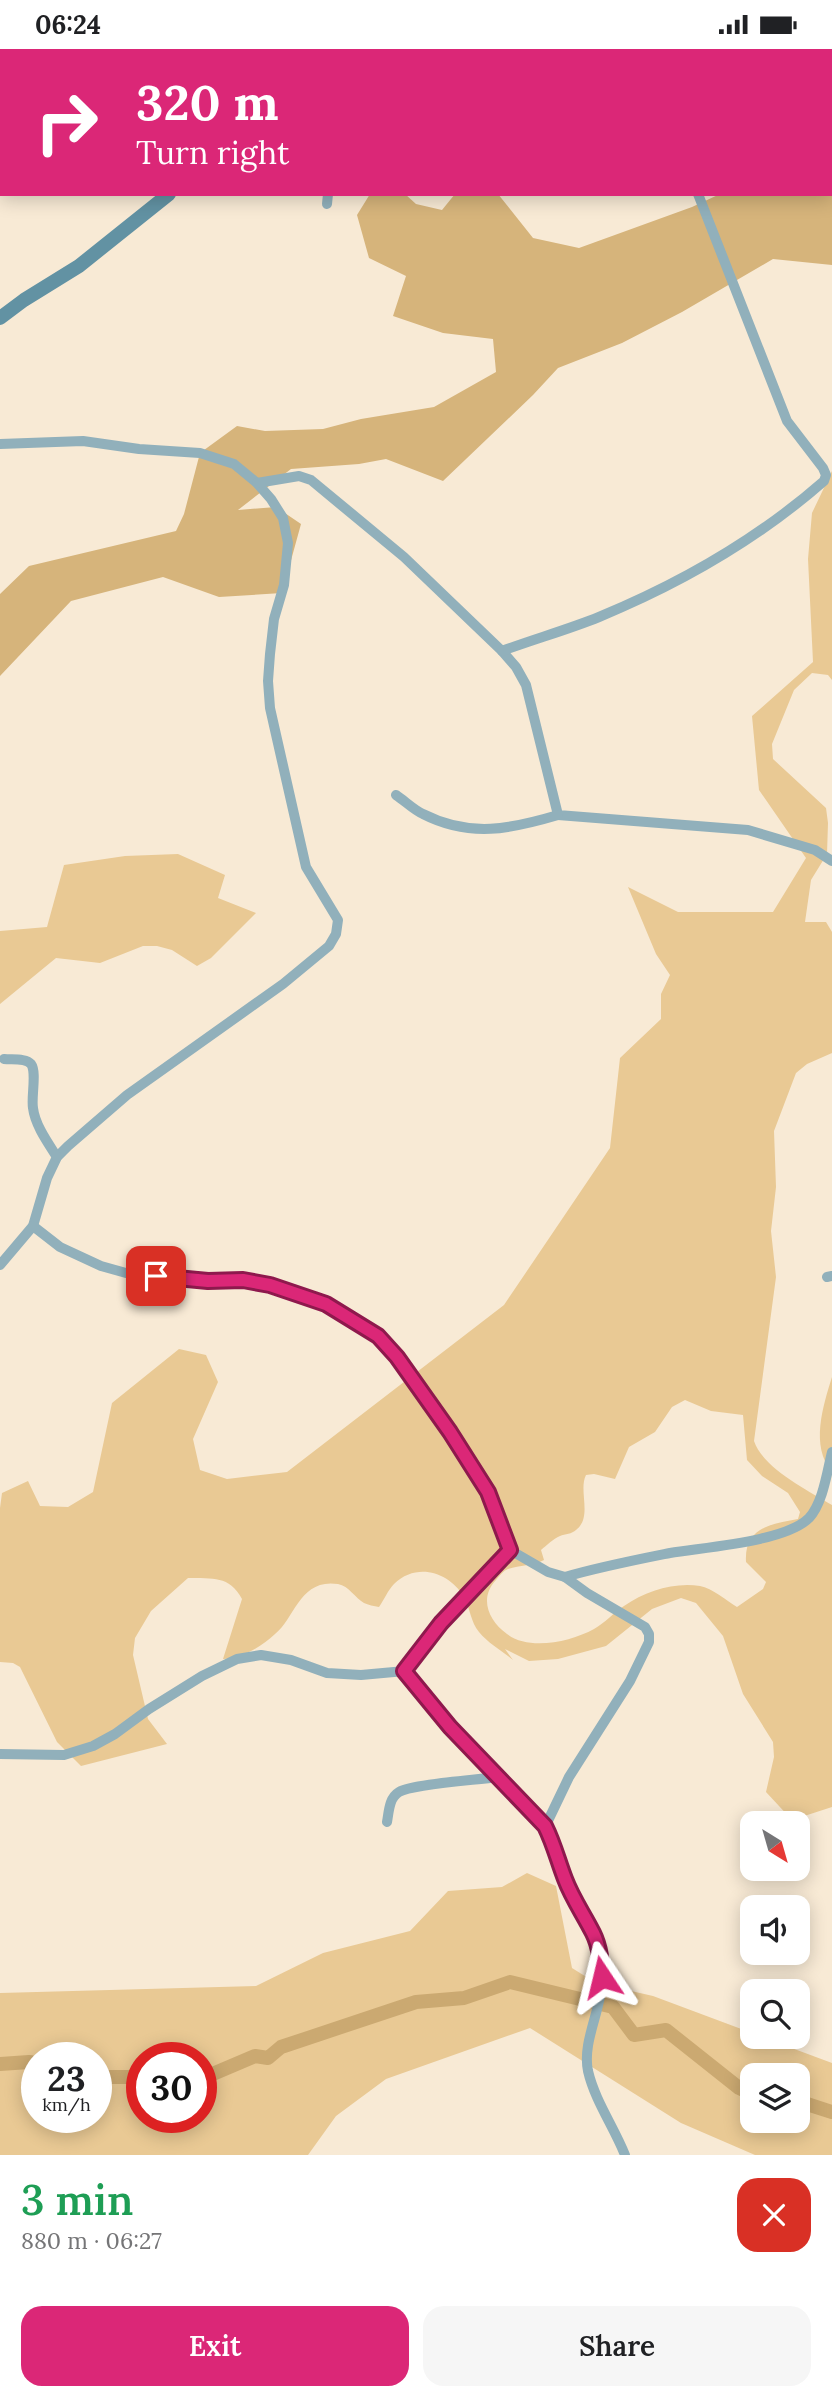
<!DOCTYPE html>
<meta charset="utf-8">
<style>
:root{--surface:#fff;--page:#f6f6f6;--text:#202124;--muted:#757577;--accent:#db2777}
body{margin:0;font-family:Lora,serif;background:var(--page);color:var(--text);height:100vh;display:flex;flex-direction:column;font-size:26px;white-space:nowrap}
*{box-sizing:border-box;margin:0}
p{font-size:23px;color:var(--muted)}
.icon{flex:none;width:38px;height:38px;fill:none;stroke:currentColor;stroke-width:2;stroke-linecap:round;stroke-linejoin:round}
.map{position:relative;height:2106px;overflow:hidden}
.panel{display:flex;flex-direction:column;background:var(--surface);flex:1}
.panel>*{flex:none}
.banner{position:absolute;left:0px;top:0px;width:833px;height:147px;box-shadow:0 4px 18px #0003;background:#db2777;color:#fff;overflow:hidden}
.needle{width:46px;rotate:143deg}
.fabs{position:absolute;left:740px;top:1762px;display:grid;gap:14px}
.fabs a{display:grid;place-items:center;width:70px;height:70px;border-radius:14px;background:var(--surface);box-shadow:0 4px 18px #0003;font-size:35px}
.speed{position:absolute;left:21px;top:1993px;display:flex;gap:14px;font-size:35px;font-weight:700;text-align:center}
.speed>*{display:grid;place-content:center;width:91px;height:91px;border-radius:50%;background:var(--surface);box-shadow:0 4px 18px #0003;line-height:1}
.speed small{font-size:18px;font-weight:400}
.speed .limit{border:10px solid #d22;background:#fff;color:#111}
.pin{position:absolute;display:grid;place-items:center;width:60px;height:60px;color:#fff;margin:-30px;border-radius:14px;box-shadow:0 4px 10px #0006}
.me{position:absolute;width:77px;margin:-38px;rotate:350deg;stroke-linejoin:round;filter:drop-shadow(0 0 5px #0008)}
.turn{display:flex;align-items:center;gap:24px;height:147px;padding:0 21px;font-size:32px}
.turn .icon{width:91px;height:91px;stroke-width:2.5}
.turn b{display:block;font-size:49px;line-height:60px}
.round{display:grid;place-items:center;flex:none;width:74px;height:74px;border-radius:21px;background:var(--page)}
.headline{display:flex;align-items:center;justify-content:space-between;height:119px;padding:0 21px}
h1{font-size:42px;font-weight:600;line-height:52px;color:#1e9e55}
.button{display:flex;gap:14px;margin-top:auto;padding:14px 21px}
.button a{flex:1;height:80px;border-radius:21px;background:var(--accent);color:#fff;font-size:28px;font-weight:600;line-height:80px;text-align:center}
.button a+a{background:var(--page);color:var(--text)}
.status{display:flex;justify-content:space-between;align-items:center;height:49px;padding:0 35px;background:var(--surface);direction:ltr}
.status svg{height:19px;fill:currentColor}
.map>svg:first-child{display:block}
.green{fill:#e9c994;fill-rule:evenodd}
.forest{fill:#d6b47b}
.lines{fill:none;stroke-linecap:round;stroke-linejoin:round}
.river{stroke:#cba971;stroke-width:14}
.street{stroke:#91b0bb;stroke-width:10}
.secondary{stroke:#6292a3;stroke-width:14}
.route-casing{stroke:#8e194d;stroke-width:18}
.route{stroke:#db2777;stroke-width:12}
</style>
<div class="status"><b>06:24</b><svg viewBox="0 0 49 12"><path d="M0 12V9h3v3zM5 12V6h3v6zM10 12V3h3v9zM15 12V0h3v12zM26 1h20v11H26zM47 4h2v5h-2z"/></svg></div>
<div class="map">
<svg width="832" height="2106" viewBox="0 0 832 2106">
<rect width="100%" height="100%" fill="#f8ead5"/>
<g class="green">
<path d="M832 422V631L828 626 812 624 794 641 772 695 773 710 826 759 828 774 827 805 811 831 805 873H826L832 883V1004L807 1015 796 1024 774 1082 776 1138 771 1182 776 1228 754 1392C763 1419 807 1441 832 1456V1758L792 1771 766 1743 774 1708 773 1693 743 1645 723 1587 696 1554 681 1549 652 1560 606 1597 558 1610 529 1612 505 1600 513 1611C502 1602 488 1594 479 1583 471 1574 470 1559 464 1548 449 1523 417 1513 394 1535 388 1541 384 1551 379 1558 374 1557 368 1556 364 1554 355 1549 349 1537 338 1535 300 1529 295 1569 275 1585 261 1598 241 1610 223 1610L242 1550C229 1526 213 1530 188 1529L151 1562 135 1589 133 1606 148 1670 167 1695 81 1717 57 1693 20 1618 13 1614 0 1613V1459L2 1444 28 1432 40 1457 68 1458 93 1443 112 1354 179 1300 206 1306 218 1333 193 1390 200 1421 227 1430 287 1423 504 1256 610 1099 620 1009 661 970V945L670 926 656 905 628 838 678 863H773L806 809 759 741 752 667 813 613 808 510 812 464ZM685 1351 711 1362 743 1366 747 1411 762 1427 788 1444 800 1463 798 1470C770 1475 744 1479 746 1513L766 1533 763 1540 737 1558C727 1552 712 1539 700 1537 674 1533 646 1542 624 1557 613 1564 605 1574 594 1580 570 1593 529 1602 507 1585 488 1571 479 1549 496 1531 500 1526 503 1522 508 1520 520 1516 532 1517 544 1511L541 1501C547 1496 553 1490 560 1487 565 1485 572 1485 576 1481 593 1468 578 1442 586 1426L594 1425 615 1430 629 1398 655 1383 672 1358Z"/>
<polygon points="178,805 225,826 218,849 256,864 211,909 197,917 172,901 157,897 143,897 100,914 56,909 0,955 0,882 47,878 64,816 125,807"/>
<path d="M832 1328V1423C810 1397 823 1357 832 1328Z"/>
<path d="M527 1824 556 1837 572 1919 596 1934 653 1947 752 1984V1988H762L832 2014V2106H755L681 2074 530 1979 386 2030 336 2067 308 2106H0V1944L256 1937 323 1904 410 1882 448 1842 502 1838ZM37 2009H96V2068H37ZM142 2009H201V2068H142ZM752 2026H798V2072H752Z"/>
</g>
<polygon class="forest" points="832,141 832,216 773,210 682,263 622,294 558,319 533,346 443,432 386,410 359,415 291,420 238,461 276,458 301,475 282,544 219,548 163,528 71,552 0,627 0,545 29,517 176,482 184,465 200,404 237,377 265,382 323,380 361,370 434,358 496,323 493,290 443,284 393,267 406,227 369,209 357,166 370,145 405,145 416,155 442,161 455,145 498,145 533,189 579,199 692,158 720,145 831,145"/>
<g class="lines">
<g class="river">
<polyline points="0,2015 29,2013 37,2014"/>
<polyline points="201,2027 208,2027 255,2007 268,2009 281,1998 416,1953 464,1949 510,1933 613,1958 634,1986 666,1981 739,2039 752,2045"/>
<polyline points="96,2028 142,2028"/>
<polyline points="798,2055 807,2055 832,2063"/>
</g>
<g class="street">
<polyline points="411,0 412,2"/>
<polyline points="679,0 679,2"/>
<polyline points="327,155 328,145"/>
<polyline points="0,395 83,392 139,400 200,404 234,415 257,434 271,450 283,469 288,494 284,536 274,570 270,605 268,632 270,659 306,818 338,871 336,885 329,897 283,935 127,1046 68,1097 57,1108 47,1129 33,1177 0,1216"/>
<polyline points="257,434 299,427 311,431 404,508 502,602 516,618 526,636 558,766 748,781 815,801 832,812"/>
<path d="M502 602C534 590 567 581 599 568 679 535 759 489 824 432L826 426 823 419 787 372 698 145"/>
<path d="M396 746C405 752 414 761 423 765 470 789 511 780 558 766"/>
<path d="M4 1010C12 1011 26 1009 31 1015 37 1023 31 1048 33 1059 35 1076 48 1094 57 1108"/>
<path d="M33 1177 60 1198 101 1217 126 1224 208 1232 243 1231 269 1236 326 1255 378 1287 397 1308 450 1383 488 1443 510 1501 441 1574 405 1622 451 1678 545 1778C554 1796 558 1814 566 1833 580 1866 604 1895 602 1932 601 1962 582 1993 588 2022 595 2052 614 2078 625 2106"/>
<polyline points="827,1228 832,1227"/>
<path d="M510 1501 548 1523 565 1528C599 1518 635 1511 670 1504 705 1498 785 1493 809 1469 823 1454 827 1423 832 1403"/>
<polyline points="0,1705 64,1706 93,1697 115,1685 149,1660 202,1627 237,1610 261,1606 291,1611 327,1624 361,1626 405,1622"/>
<path d="M387 1773C389 1762 389 1749 399 1743 413 1735 477 1731 497 1728"/>
<polyline points="545,1778 569,1728 630,1632 649,1593 649,1585 645,1578 587,1544 565,1528"/>
</g>
<g class="secondary">
<polyline points="377,2 380,0"/>
<polyline points="0,269 24,251 79,217 169,145"/>
</g>
</g>
<g class="lines">
<defs>
<path id="route" d="M156 1227 208 1232 243 1231 270 1236 326 1255 378 1287 397 1308 450 1383 488 1443 510 1501 441 1574 404 1622 450 1678 545 1777C554 1795 558 1812 565 1830 572 1849 584 1866 593 1884 600 1898 601 1913 602 1928"/>
</defs>
<use href="#route" class="route-casing"/>
<use href="#route" class="route"/>
</g>
</svg>
<div class="fabs">
<a><svg class="needle" viewBox="-14 -14 28 28"><path d="M0-13l5 13h-10z" fill="#e53935"/><path d="M0 13l5-13h-10z" fill="#757577"/></svg></a>
<a><svg class="icon" aria-label="sound" viewBox="0 0 24 24"><path d="M4 9h4l5-4v14l-5-4H4zM17 9q2 3 0 6"/></svg></a>
<a><svg class="icon" aria-label="search" viewBox="0 0 24 24"><circle cx="10" cy="10" r="6"/><path d="M15 15l6 6"/></svg></a>
<a><svg class="icon" aria-label="layers" viewBox="0 0 24 24"><path d="M12 4l9 5-9 5-9-5zM3 14l9 5 9-5"/></svg></a>
</div>
<div class="speed"><div>23<small>km/h</small></div><div class="limit">30</div></div>
<div class="pin" style="left:156px;top:1227px;background:#d93025"><svg class="icon" aria-label="arrive" viewBox="0 0 24 24"><path d="M6 21V4h12l-3 4 3 4H6"/></svg></div>
<svg class="me" style="left:602px;top:1928px" viewBox="-20 -20 40 40"><path d="M0-17L14 15 0 8-14 15z" fill="#db2777" stroke="#fff" stroke-width="4"/></svg>
<div class="banner">
<div class="turn"><svg class="icon" aria-label="right" viewBox="0 0 24 24"><path d="M7 20v-9h11M14 6l5 5-5 5"/></svg><div><b>320 m</b>Turn right</div></div>
</div>
</div>
<section class="panel">
<div class="headline"><div><h1>3 min</h1><p>880 m · 06:27</p></div><a class="round" style="background:#d93025;color:#fff"><svg class="icon" aria-label="close" viewBox="0 0 24 24"><path d="M6 6l12 12M18 6L6 18"/></svg></a></div>
<div class="button"><a>Exit</a><a>Share</a></div>
</section>
